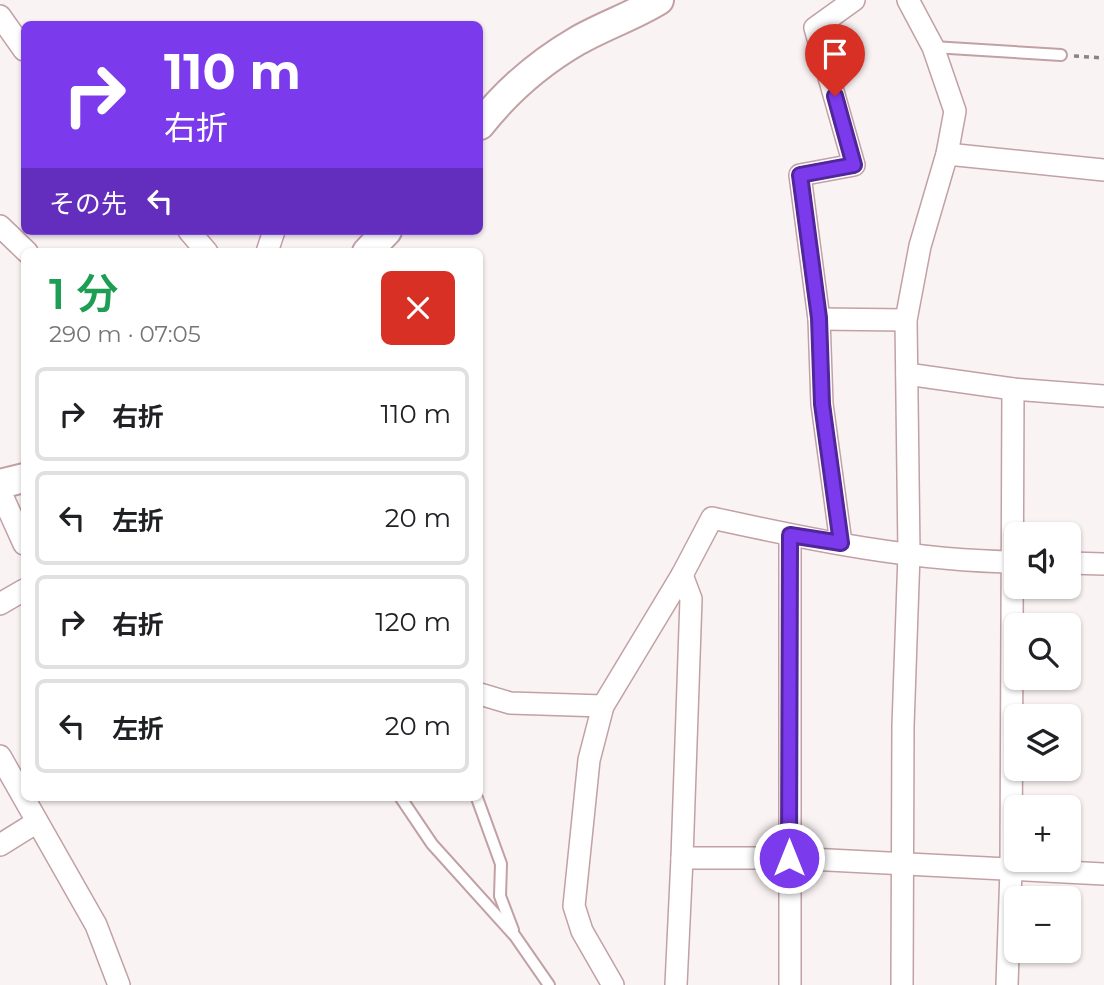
<!DOCTYPE html>
<html lang="ja">
<meta charset="utf-8">
<style>
:root{--surface:#fff;--page:#f6f6f6;--text:#202124;--muted:#757577;--line:#e0e0e0}
body{margin:0;font-family:Montserrat,"Noto Sans JP",sans-serif;background:var(--page);color:var(--text);height:100vh;display:flex;flex-direction:column;font-size:26px;white-space:nowrap}
*{box-sizing:border-box;margin:0}
p{font-size:23px;color:var(--muted)}
.icon{flex:none;width:38px;height:38px;fill:none;stroke:currentColor;stroke-width:2;stroke-linecap:round;stroke-linejoin:round}
.map{position:relative;flex:1;overflow:hidden}
.panel{position:absolute;left:21px;top:248px;width:462px;height:553px;display:flex;flex-direction:column;background:var(--surface);border-radius:10px;box-shadow:0 2px 5px #0004}
.panel>*{flex:none}
.guide{position:absolute;left:21px;top:21px;width:462px;height:214px;border-radius:10px;box-shadow:0 2px 5px #0004;background:#7c3aed;color:#fff;overflow:hidden}
.controls{position:absolute;left:1004px;top:522px;display:grid;gap:14px}
.controls a{display:grid;place-items:center;width:77px;height:77px;border-radius:10px;background:var(--surface);box-shadow:0 2px 5px #0004;font-size:35px}
.pin{position:absolute;display:grid;place-items:center;width:60px;height:60px;color:#fff;margin:-72px -30px;border-radius:50% 50% 50% 0;rotate:-45deg;box-shadow:0 0 7px #0007}
.pin .icon{rotate:45deg}
.me{position:absolute;width:77px;margin:-38px;rotate:0deg;stroke-linejoin:round;filter:drop-shadow(0 0 5px #0008)}
.turn{display:flex;align-items:center;gap:24px;height:147px;padding:0 28px;font-size:32px}
.turn .icon{width:91px;height:91px;stroke-width:2.5}
.turn b{display:block;font-size:49px;line-height:60px}
.then{display:flex;align-items:center;height:66px;padding:0 28px;background:#0003;gap:14px;font-size:26px}
.round{display:grid;place-items:center;flex:none;width:74px;height:74px;border-radius:10px;background:var(--page)}
.overview{display:flex;align-items:center;justify-content:space-between;height:119px;padding:0 28px}
h1{font-size:42px;font-weight:600;line-height:52px;color:#1e9e55}
ul{padding:0;list-style:none}
li{display:flex;align-items:center;gap:21px;height:94px;margin:0 14px 10px;padding:0 14px;border:4px solid var(--line);border-radius:10px}
li div{flex:1}
li b{display:block;font-size:26px}
li em{font-style:normal}
.map>svg:first-child{display:block}
.lines{fill:none;stroke-linecap:round;stroke-linejoin:round}
.lane-casing{stroke:#c2a1a5;stroke-width:14}
.street-casing{stroke:#c2a1a5;stroke-width:24}
.secondary-casing{stroke:#c2a1a5;stroke-width:32}
.path{stroke:#8c8384;stroke-width:3.5;stroke-dasharray:5 5;stroke-linecap:butt}
.lane{stroke:#fff;stroke-width:10}
.street{stroke:#fff;stroke-width:21}
.secondary{stroke:#fff;stroke-width:28}
.route-casing{stroke:#51269a;stroke-width:18}
.route{stroke:#7c3aed;stroke-width:12}
</style>
<div class="map">
<svg width="1104" height="985" viewBox="0 0 1104 985">
<rect width="100%" height="100%" fill="#faf3f4"/>
<g class="lines">
<defs>
<g id="lane">
<polyline points="933,47 1061,55"/>
<polyline points="401,798 432,844 515,936 549,985"/>
<polyline points="477,798 501,864 500,896 513,930"/>
</g>
<g id="street">
<polyline points="0,16 24,50"/>
<polyline points="947,154 1104,170"/>
<polyline points="0,226 27,252"/>
<polyline points="189,231 207,252"/>
<polyline points="267,252 274,231"/>
<polyline points="819,319 906,320"/>
<polyline points="907,374 1013,389 1104,396"/>
<polyline points="0,491 24,544"/>
<polyline points="841,543 822,404 819,319 800,175 854,165 815,28 854,0"/>
<polyline points="1069,563 1104,564"/>
<polyline points="682,575 691,599 682,858"/>
<polyline points="0,604 24,590"/>
<polyline points="480,694 510,703 603,706"/>
<polyline points="0,756 96,925 119,985"/>
<polyline points="0,845 37,822"/>
<path d="M613 985 582 931 574 906 589 760 603 706 682 575 712 518C812 540 914 561 1017 562"/>
<polyline points="676,985 682,858 789,858 1104,874"/>
<polyline points="790,985 790,535"/>
<polyline points="902,985 903,726 909,554 906,320 920,246 947,154 955,111 933,47 908,0"/>
<polyline points="1007,985 1011,870 1013,389"/>
</g>
<g id="secondary">
<path d="M480 125C507 91 539 63 577 41 603 26 633 16 659 0"/>
<polyline points="367,252 387,231"/>
<polyline points="0,484 24,478"/>
</g>
</defs>
<use href="#lane" class="lane-casing"/>
<use href="#street" class="street-casing"/>
<use href="#secondary" class="secondary-casing"/>
<polyline class="path" points="1074,56 1104,58"/>
<use href="#lane" class="lane"/>
<use href="#street" class="street"/>
<use href="#secondary" class="secondary"/>
</g>
<g class="lines">
<defs>
<polyline id="route" points="789,858 790,535 841,543 822,404 819,318 800,175 854,165 835,96"/>
</defs>
<use href="#route" class="route-casing"/>
<use href="#route" class="route"/>
</g>
</svg>
<div class="controls">
<a><svg class="icon" aria-label="sound" viewBox="0 0 24 24"><path d="M4 9h4l5-4v14l-5-4H4zM17 9q2 3 0 6"/></svg></a>
<a><svg class="icon" aria-label="search" viewBox="0 0 24 24"><circle cx="10" cy="10" r="6"/><path d="M15 15l6 6"/></svg></a>
<a><svg class="icon" aria-label="layers" viewBox="0 0 24 24"><path d="M12 4l9 5-9 5-9-5zM3 14l9 5 9-5"/></svg></a>
<a>+</a>
<a>−</a>
</div>
<div class="pin" style="left:835px;top:96px;background:#d93025"><svg class="icon" aria-label="arrive" viewBox="0 0 24 24"><path d="M6 21V4h12l-3 4 3 4H6"/></svg></div>
<svg class="me" style="left:789px;top:858px" viewBox="-20 -20 40 40"><circle r="17" fill="#7c3aed" stroke="#fff" stroke-width="3"/><path d="M0-11L8 9 0 5-8 9z" fill="#fff"/></svg>
<div class="guide">
<div class="turn"><svg class="icon" aria-label="right" viewBox="0 0 24 24"><path d="M7 20v-9h11M14 6l5 5-5 5"/></svg><div><b>110 m</b>右折</div></div>
<div class="then">その先<svg class="icon" aria-label="left" viewBox="0 0 24 24"><path d="M17 20v-9H6M10 6l-5 5 5 5"/></svg></div>
</div>
<section class="panel">
<div class="overview"><div><h1>1 分</h1><p>290 m · 07:05</p></div><a class="round" style="background:#d93025;color:#fff"><svg class="icon" aria-label="close" viewBox="0 0 24 24"><path d="M6 6l12 12M18 6L6 18"/></svg></a></div>
<ul>
<li><svg class="icon" aria-label="right" viewBox="0 0 24 24"><path d="M7 20v-9h11M14 6l5 5-5 5"/></svg><div><b>右折</b></div><em>110 m</em></li>
<li><svg class="icon" aria-label="left" viewBox="0 0 24 24"><path d="M17 20v-9H6M10 6l-5 5 5 5"/></svg><div><b>左折</b></div><em>20 m</em></li>
<li><svg class="icon" aria-label="right" viewBox="0 0 24 24"><path d="M7 20v-9h11M14 6l5 5-5 5"/></svg><div><b>右折</b></div><em>120 m</em></li>
<li><svg class="icon" aria-label="left" viewBox="0 0 24 24"><path d="M17 20v-9H6M10 6l-5 5 5 5"/></svg><div><b>左折</b></div><em>20 m</em></li>
</ul>
</section>
</div>
